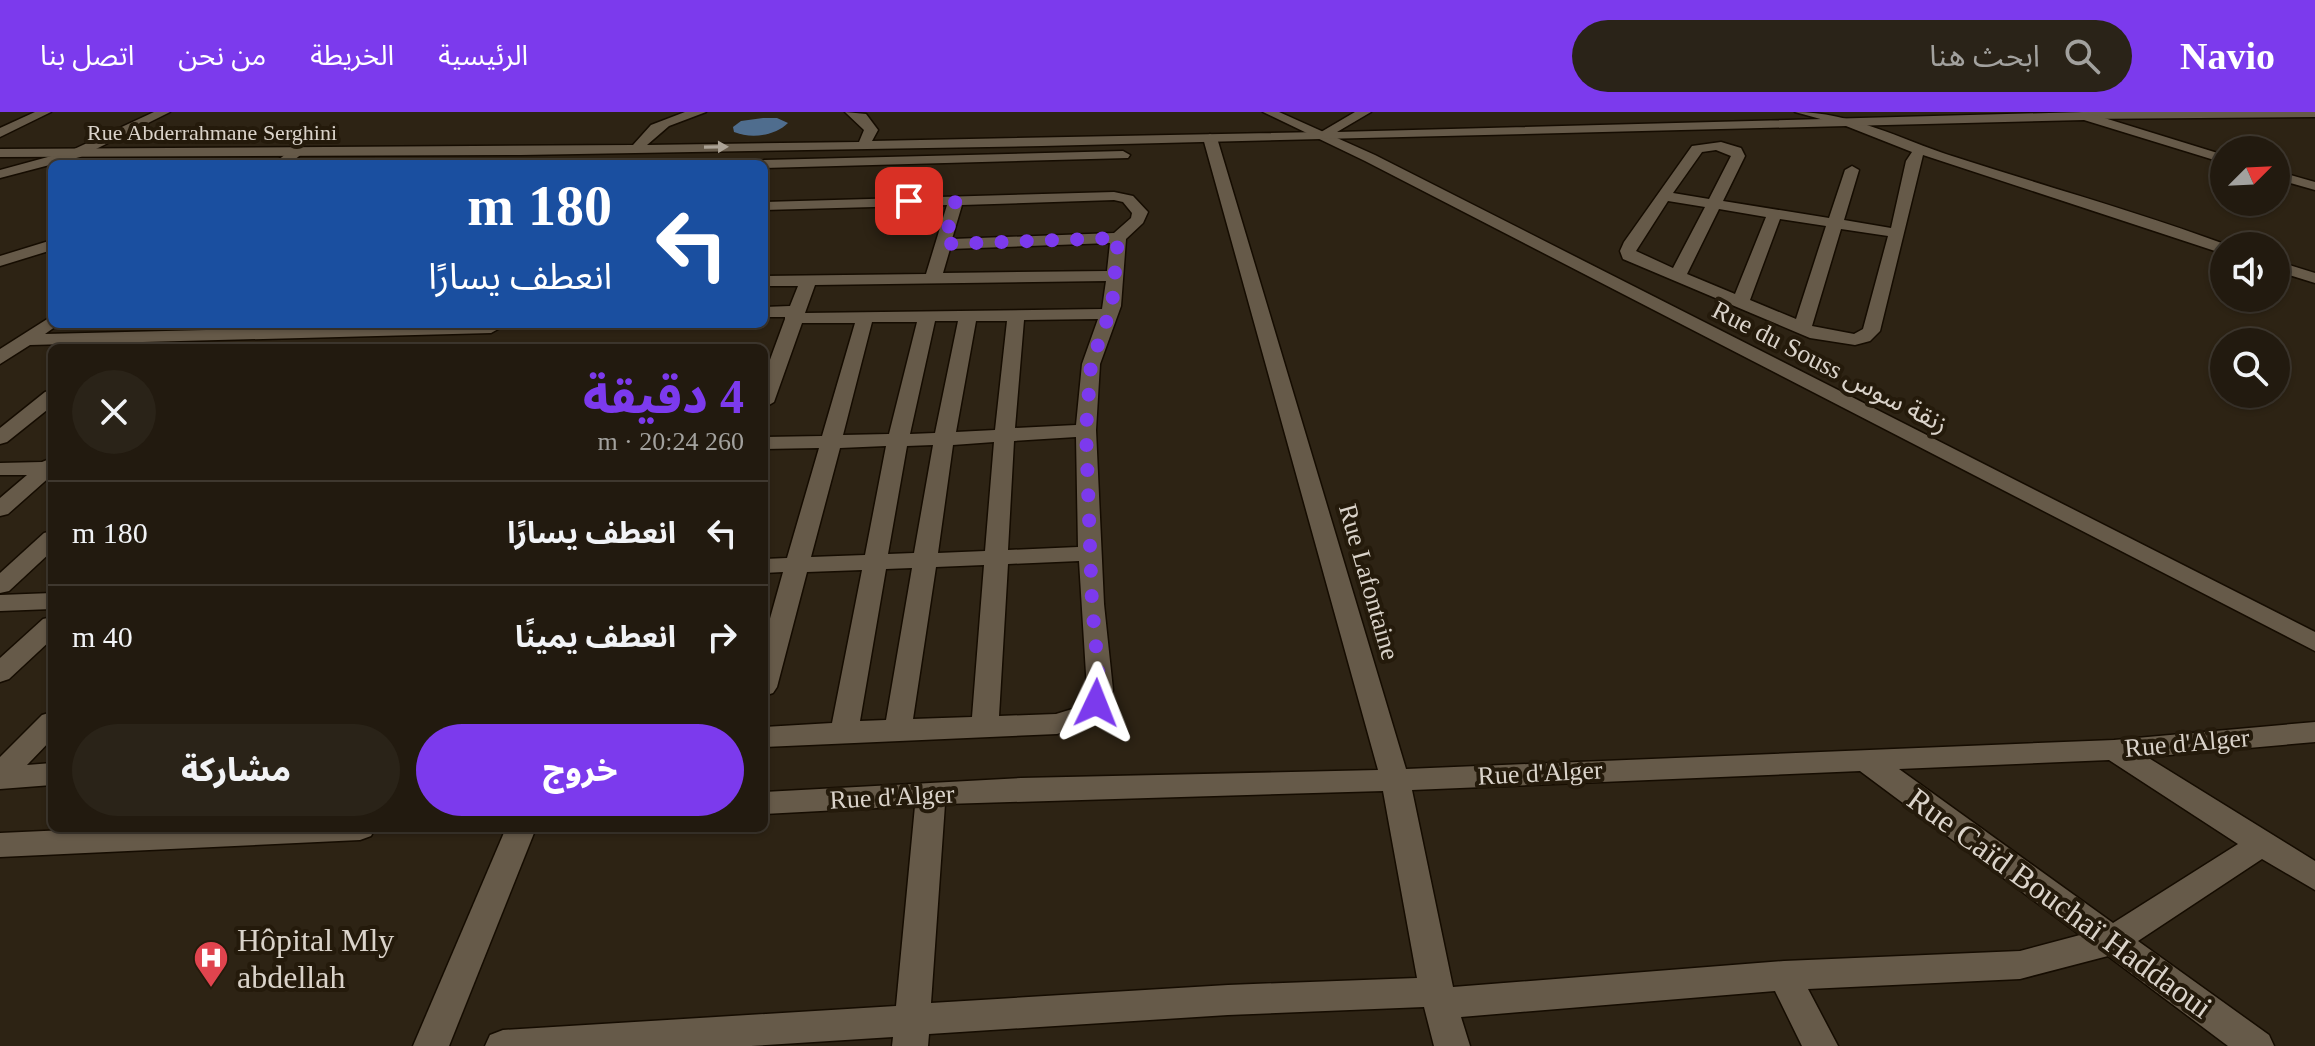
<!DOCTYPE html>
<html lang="ar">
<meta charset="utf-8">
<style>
:root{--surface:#221a0f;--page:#2a2318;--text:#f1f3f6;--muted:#a2a19e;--line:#3f382f;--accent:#7c3aed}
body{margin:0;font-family:"Times New Roman","Noto Sans Arabic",serif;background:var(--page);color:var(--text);direction:rtl;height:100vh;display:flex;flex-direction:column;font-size:30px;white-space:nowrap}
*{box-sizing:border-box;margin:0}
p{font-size:26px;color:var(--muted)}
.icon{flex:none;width:44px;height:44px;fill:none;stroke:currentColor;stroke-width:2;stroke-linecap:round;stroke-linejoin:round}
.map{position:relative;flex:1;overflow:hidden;direction:ltr}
.panel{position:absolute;left:48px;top:232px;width:720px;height:488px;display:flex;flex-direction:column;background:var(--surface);border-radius:12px;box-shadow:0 2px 6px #0004,0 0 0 2px var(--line);direction:rtl}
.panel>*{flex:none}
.banner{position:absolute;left:48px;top:48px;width:720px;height:168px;border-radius:12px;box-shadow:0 2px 6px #0004,0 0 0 2px var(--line);direction:rtl;background:#1a4fa0;color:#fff;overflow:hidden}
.needle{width:52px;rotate:66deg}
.buttons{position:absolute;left:2210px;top:24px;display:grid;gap:16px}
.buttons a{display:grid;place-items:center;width:80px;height:80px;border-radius:50%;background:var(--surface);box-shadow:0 2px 6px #0004,0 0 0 2px var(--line);font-size:40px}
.pin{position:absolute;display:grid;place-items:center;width:68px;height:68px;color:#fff;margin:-34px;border-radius:16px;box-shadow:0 4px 12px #0006}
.me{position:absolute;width:88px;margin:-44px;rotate:2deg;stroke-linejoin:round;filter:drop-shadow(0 0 6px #0008)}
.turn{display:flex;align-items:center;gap:28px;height:168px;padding:0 24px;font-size:36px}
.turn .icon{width:104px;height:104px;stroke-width:2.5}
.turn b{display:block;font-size:56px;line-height:68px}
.round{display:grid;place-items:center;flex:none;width:84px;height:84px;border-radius:42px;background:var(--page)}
.head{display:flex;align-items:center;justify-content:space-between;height:136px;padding:0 24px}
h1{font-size:48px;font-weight:800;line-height:60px;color:var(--accent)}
.cta{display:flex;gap:16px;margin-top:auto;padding:16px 24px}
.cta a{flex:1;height:92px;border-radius:48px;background:var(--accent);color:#fff;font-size:32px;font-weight:800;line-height:92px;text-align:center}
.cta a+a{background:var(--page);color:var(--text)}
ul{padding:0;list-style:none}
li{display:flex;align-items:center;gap:24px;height:104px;padding:0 24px;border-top:2px solid var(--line)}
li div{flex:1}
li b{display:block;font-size:30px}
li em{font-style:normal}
header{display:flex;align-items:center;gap:48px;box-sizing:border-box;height:112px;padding:0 40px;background:var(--accent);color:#fff}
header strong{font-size:38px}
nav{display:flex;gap:44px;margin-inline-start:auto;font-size:28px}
.search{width:560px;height:72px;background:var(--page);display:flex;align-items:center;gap:20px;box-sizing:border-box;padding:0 28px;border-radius:44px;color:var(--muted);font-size:30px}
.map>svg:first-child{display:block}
.water{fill:#4f6d8e}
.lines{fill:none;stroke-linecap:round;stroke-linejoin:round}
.street-casing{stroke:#150c01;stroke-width:3}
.secondary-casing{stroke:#150c01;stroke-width:3}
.street{fill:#665a49;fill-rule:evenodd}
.secondary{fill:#665a49;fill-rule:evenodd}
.oneway{fill:#aca396}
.route{stroke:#7c3aed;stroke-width:14;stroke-dasharray:0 25.2}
.labels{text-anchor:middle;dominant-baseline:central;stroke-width:8;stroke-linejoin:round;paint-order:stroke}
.far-street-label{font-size:22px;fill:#dad3ca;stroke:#241a0b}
.street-label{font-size:26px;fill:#dad3ca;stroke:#241a0b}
.near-street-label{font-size:32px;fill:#dad3ca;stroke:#241a0b}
.near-poi-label{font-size:32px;fill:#dad3ca;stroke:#241a0b;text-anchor:start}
</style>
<header>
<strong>Navio</strong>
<div class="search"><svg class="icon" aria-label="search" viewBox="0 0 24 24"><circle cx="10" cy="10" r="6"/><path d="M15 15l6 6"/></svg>ابحث هنا</div>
<nav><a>الرئيسية</a><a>الخريطة</a><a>من نحن</a><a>اتصل بنا</a></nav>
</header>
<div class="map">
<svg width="2315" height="934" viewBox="0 0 2315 934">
<rect width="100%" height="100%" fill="#2d2314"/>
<path class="water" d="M763 6H777L788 11C775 24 751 27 734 20L733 15 741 9Z"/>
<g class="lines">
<defs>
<g id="street">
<polygon points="35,0 51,0 0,25 0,16"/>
<polygon points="154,0 170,0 80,45 0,66 0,58 70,39"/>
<polygon points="1263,0 1279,0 1375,43 2315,520 2315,539 1365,49"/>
<path d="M1795 0C1851 0 1900 27 1952 44 2044 74 2139 100 2230 134H2224V142L2218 140 1923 43 1880 219 1870 229 1855 233 1810 226 1623 147 1620 139 1624 130 1692 34 1721 30 1741 36 1745 44 1723 89 1829 106 1845 58 1852 54 1859 58 1844 108 1891 116 1906 49 1912 40 1846 14ZM1716 38 1731 44 1709 87 1673 81 1702 40ZM1668 89 1705 95 1673 156 1636 139ZM1719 97 1766 105 1735 182 1687 162ZM1780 107 1826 114 1796 207 1750 188ZM1841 117 1888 124 1863 217 1854 222 1812 214Z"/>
<polygon points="2083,0 2315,0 2315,5 2079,7 2079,1"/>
<path d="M1210 22 1217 26 1406 657 2114 628 2315 610V630L2147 645 2315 749V778L2262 747 2138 829 2269 923 2274 934H2228L2108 844 2020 867 1808 877 1838 934H1802L1775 879 1461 905 1470 934H1434L1424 895 1228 903 929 922 928 934H892L893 925 751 934H485L490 923 503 918 896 894 915 694 764 702V680L1021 666 1378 658 1203 26ZM2109 648 2238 732 2113 811 1899 657ZM1860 659 2080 823 2020 839 1784 849 1453 875 1412 678ZM1383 679 1417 866 1228 873 931 891 945 692Z"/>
<polygon points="291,38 303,41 289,52 273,52"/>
<polygon points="1123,39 1130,43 1128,46 764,56 764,52 757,52 764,48"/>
<path d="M1114 80 1133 84 1148 100 1143 111 1126 127 1121 194 1100 252 1096 318 1104 492 1113 578 1099 608 1057 622 764 635V615L832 611 862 458 807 460 777 575 773 581 764 584V528L783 460 764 461V447L787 446 819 336 764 337V325L822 324 855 211H802L774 290 764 296V264L785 207V205H764V195L790 194 798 174H764V164L926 162 947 93 764 98V90ZM1114 88 1123 90 1132 101 1131 106 1114 121 952 127 962 93ZM1110 131 1107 159 943 161 950 137ZM1106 169 1102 197 805 201 815 173ZM1098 207 1082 252 1076 313 1015 316 1024 208ZM935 209H958L935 321 910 322ZM976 209H1007L995 318 956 320ZM872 210H917L889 322 843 323ZM1076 325 1078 435 1008 438 1014 329ZM994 330 985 439 938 441 953 333ZM933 333 914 441 888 442 907 334ZM886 334 865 443 811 445 840 336ZM1079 449 1087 578 1079 595 1056 602 999 604 1008 452ZM984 453 972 605 913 607 936 455ZM912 456 886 608 860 609 886 457Z"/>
<polygon points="52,128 52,138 0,154 0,144"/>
<polygon points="2276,149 2315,161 2315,171 2276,159"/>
<polygon points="52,204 52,212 59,212 45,222 438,212 496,212 500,216 491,221 30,233 0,252 0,237"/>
<polygon points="52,278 52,294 7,330 0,332 0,316 45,280"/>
<polygon points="52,346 52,363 8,402 0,404 0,386 27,363 0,363 0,351 42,350"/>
<polygon points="52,419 52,439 9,479 0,481 0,461 44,421"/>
<polygon points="52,481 52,497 0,499 0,483"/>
<polygon points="52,505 52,527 9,567 0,570 0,546 43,507"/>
<polygon points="52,600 52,627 27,653 52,651 52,673 0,677 0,645 42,603"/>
<polygon points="110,716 375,716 371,724 360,728 0,745 0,721"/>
<polygon points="506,716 536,716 449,934 413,934"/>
</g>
<g id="secondary">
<polygon points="685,0 706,0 669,14 647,33 859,30 864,18 845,0 866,2 878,18 872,29 1321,20 1355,0 1371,0 1337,20 2085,0 2224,43 2224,51 2084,8 1042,34 521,43 0,45 0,37 633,33 651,13"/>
<polygon points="2276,59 2315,70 2315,78 2276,67"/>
</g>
</defs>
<use href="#street" class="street-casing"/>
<use href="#secondary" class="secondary-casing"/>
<use href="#street" class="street"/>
<use href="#secondary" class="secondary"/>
</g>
<defs><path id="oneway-solid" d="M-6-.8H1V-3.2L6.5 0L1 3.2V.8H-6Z" transform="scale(2)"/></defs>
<use class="oneway" href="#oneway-solid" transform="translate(716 35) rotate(-1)"/>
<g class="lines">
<polyline class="route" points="909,89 956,87 944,132 1118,126 1112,194 1091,252 1086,318 1092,492 1100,578 1096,591"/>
</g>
<defs>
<symbol id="hospital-pin" viewBox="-11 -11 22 30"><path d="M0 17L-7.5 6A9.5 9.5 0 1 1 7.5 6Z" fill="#e0444e" stroke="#241a0b"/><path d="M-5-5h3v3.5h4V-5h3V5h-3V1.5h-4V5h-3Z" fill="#fff"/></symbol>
</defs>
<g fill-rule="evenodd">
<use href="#hospital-pin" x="191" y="826" width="40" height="54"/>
</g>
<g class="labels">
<g class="far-street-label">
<text x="212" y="20">Rue Abderrahmane Serghini</text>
</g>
<g class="street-label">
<text transform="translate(1830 255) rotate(27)">Rue du Souss زنقة سوس</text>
<text transform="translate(1369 470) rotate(74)">Rue Lafontaine</text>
<text transform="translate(2187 631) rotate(-5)">Rue d'Alger</text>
<text transform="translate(1540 661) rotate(-3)">Rue d'Alger</text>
<text transform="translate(892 685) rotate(-3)">Rue d'Alger</text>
</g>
<g class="near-street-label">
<text transform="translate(2060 791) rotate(36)">Rue Caïd Bouchaï Haddaoui</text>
</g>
<g class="near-poi-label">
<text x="237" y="828">Hôpital Mly<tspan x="237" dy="37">abdellah</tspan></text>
</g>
</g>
</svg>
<div class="buttons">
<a><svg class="needle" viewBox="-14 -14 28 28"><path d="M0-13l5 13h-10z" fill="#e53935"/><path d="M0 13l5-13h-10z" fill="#a2a19e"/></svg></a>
<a><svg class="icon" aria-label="sound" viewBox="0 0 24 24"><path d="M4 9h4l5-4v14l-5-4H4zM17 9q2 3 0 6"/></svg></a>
<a><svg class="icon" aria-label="search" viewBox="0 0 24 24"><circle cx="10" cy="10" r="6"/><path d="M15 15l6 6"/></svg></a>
</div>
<div class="pin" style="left:909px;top:89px;background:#d93025"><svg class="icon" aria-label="arrive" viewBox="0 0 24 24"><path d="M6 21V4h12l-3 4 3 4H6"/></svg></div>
<svg class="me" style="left:1096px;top:591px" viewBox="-20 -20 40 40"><path d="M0-17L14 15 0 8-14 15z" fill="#7c3aed" stroke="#fff" stroke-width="4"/></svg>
<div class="banner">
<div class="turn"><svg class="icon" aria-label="left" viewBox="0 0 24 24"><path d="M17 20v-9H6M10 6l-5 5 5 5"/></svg><div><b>180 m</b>انعطف يسارًا</div></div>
</div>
<section class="panel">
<div class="head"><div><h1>4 دقيقة</h1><p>260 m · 20:24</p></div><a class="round"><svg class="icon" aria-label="close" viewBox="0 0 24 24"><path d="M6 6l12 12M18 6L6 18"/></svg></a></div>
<ul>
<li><svg class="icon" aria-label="left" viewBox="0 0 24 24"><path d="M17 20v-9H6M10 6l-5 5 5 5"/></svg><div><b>انعطف يسارًا</b></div><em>180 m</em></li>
<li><svg class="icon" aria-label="right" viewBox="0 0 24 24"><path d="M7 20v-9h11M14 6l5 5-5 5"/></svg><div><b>انعطف يمينًا</b></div><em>40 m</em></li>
</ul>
<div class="cta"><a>خروج</a><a>مشاركة</a></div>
</section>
</div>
